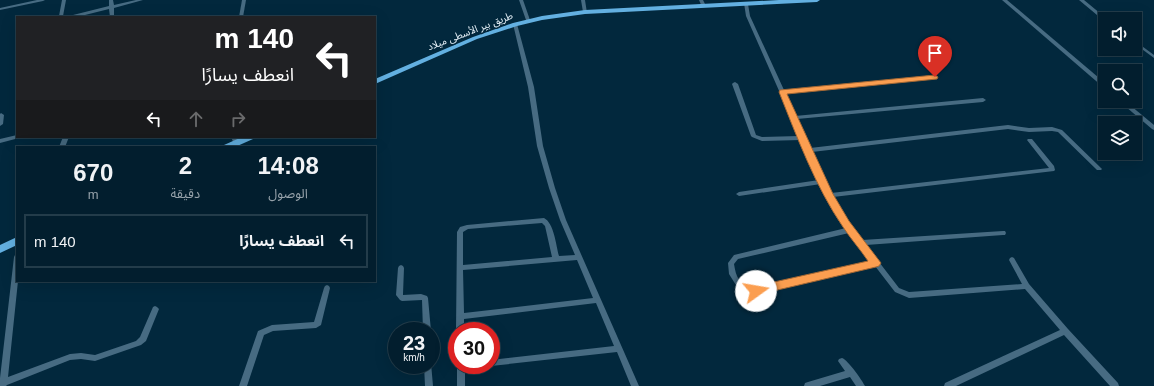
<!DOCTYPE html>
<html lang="ar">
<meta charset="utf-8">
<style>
:root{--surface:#021e2e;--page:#0c2736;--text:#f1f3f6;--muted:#96a2aa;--line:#233c4a}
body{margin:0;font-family:Helvetica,"Noto Sans Arabic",sans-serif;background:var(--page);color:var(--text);direction:rtl;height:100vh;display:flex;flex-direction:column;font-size:15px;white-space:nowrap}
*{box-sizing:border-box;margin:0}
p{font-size:13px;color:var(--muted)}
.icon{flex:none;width:22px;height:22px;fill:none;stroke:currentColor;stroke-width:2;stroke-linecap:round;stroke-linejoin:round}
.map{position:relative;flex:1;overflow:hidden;direction:ltr}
.sheet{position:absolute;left:16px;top:146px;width:360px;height:136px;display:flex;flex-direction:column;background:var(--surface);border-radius:0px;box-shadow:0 4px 16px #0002,0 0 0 1px var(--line);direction:rtl}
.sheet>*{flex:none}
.top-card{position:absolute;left:16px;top:16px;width:360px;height:122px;border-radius:0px;box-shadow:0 4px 16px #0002,0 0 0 1px var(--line);direction:rtl;background:#202124;color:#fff;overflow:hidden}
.fabs{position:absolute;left:1098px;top:12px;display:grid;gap:8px}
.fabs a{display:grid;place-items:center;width:44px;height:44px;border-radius:0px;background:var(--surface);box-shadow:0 4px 16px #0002,0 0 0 1px var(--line);font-size:20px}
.speed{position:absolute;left:388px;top:322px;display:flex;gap:8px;font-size:20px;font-weight:700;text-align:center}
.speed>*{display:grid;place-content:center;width:52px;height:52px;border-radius:50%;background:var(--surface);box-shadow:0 4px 16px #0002,0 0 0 1px var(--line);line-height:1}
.speed small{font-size:10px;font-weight:400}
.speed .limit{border:6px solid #d22;background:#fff;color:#111}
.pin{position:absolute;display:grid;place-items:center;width:34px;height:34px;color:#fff;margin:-41px -17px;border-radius:50% 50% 50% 0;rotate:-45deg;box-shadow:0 0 4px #0007}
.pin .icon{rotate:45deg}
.me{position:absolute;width:44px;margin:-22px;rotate:77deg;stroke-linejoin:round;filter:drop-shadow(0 0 3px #0008)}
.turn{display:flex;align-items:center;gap:14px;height:84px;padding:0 16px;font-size:18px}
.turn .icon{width:52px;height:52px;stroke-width:2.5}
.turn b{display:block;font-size:28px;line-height:34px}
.lanes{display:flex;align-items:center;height:38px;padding:0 16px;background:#0003;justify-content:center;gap:20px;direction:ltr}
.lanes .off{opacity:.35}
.eta{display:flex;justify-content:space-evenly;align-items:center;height:68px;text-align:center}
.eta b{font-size:24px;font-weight:700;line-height:28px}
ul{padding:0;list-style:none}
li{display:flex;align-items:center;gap:12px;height:54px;margin:0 8px 6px;padding:0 8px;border:2px solid var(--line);border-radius:0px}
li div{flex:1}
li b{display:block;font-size:15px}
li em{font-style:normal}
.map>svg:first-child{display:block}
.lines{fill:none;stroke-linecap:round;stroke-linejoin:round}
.street{fill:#476b82;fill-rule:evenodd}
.primary{fill:#63b0e1;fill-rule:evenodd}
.route{fill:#fb9e50;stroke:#a36734}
.labels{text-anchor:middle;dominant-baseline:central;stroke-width:3;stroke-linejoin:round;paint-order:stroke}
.far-street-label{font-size:10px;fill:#ebf5fc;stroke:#02283d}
</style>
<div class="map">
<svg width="1154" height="386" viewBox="0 0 1154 386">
<rect width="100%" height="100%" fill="#02283d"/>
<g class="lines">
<g class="street">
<polygon points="37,0 45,0 43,1 0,10 0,8"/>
<polygon points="62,0 66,0 63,16 64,17 59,17 59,16"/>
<polygon points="109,0 113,0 114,5 136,0 143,0 114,8 114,17 110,17 109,9 77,17 69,17 69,16 109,6"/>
<polygon points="242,0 246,0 243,17 239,17"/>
<polygon points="519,0 523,0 530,20 530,21 526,21 526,20"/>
<polygon points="581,0 585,0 587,13 585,13 583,12"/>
<polygon points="699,0 703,0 706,6 706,7 702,7"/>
<polygon points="1002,0 1007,0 1105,83 1105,88 1103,87"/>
<polygon points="1079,0 1084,0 1107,19 1105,19 1105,20 1103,20"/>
<path d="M744 3 748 4 750 16 784 90 935 75 937 77 935 79 785 93 795 116 983 98 986 100 983 102 797 119 810 148 1008 125 1029 128 1052 127 1062 130 1101 168 1102 169 1101 170H1097L1058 132 1052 131 1029 132 1008 129 812 152 831 193 1049 168 1027 140 1028 139H1032L1054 166 1055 170 1054 171 833 197 848 222 862 240 1003 231H1005L1006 233 1005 235H1003L866 245 899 288 909 292 1022 284 1009 260 1010 258 1012 257 1014 258 1029 284 1068 329 1118 383 1119 386H1110L1064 335 956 386H944L945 383 1060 330 1025 289 909 298 895 292 875 266 752 295 739 290 729 274 728 263 734 255 846 228 827 197 821 184 739 196 736 194 739 192 819 180 801 140 762 141 752 137 751 136 732 84 733 83 735 82 738 84 756 135 762 137 799 136 746 16ZM849 233 871 261 752 289C739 284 736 277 734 264L738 259Z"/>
<path d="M513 23H517V24L534 87 543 146 555 188 566 220 639 386H631L617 352 491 366 488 365H491V360L614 346 596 303 464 319V331H457V332L456 331 457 232 460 227 467 225 544 218C554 223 556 245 559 256L575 255 560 220 549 188 537 146 528 87 513 24ZM542 223 545 226 552 257 463 265V232L468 229ZM577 260 593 298 464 313 463 270Z"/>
<polygon points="1135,41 1154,55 1154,58 1135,44"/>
<polygon points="1119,101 1125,101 1154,125 1154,130 1152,129"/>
<polygon points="1,113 4,115 3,124 0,126 0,114"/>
<polygon points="17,135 17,137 20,137 19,138 0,143 0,139"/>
<polygon points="63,137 69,137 65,147 59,147"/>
<polygon points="231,137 237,137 239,143 238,144 234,144"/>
<polygon points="17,254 17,281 18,281 8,377 70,354 81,353 95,355 136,341 140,337 153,307 155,306 157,307 159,309 146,341 141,345 95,361 81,359 70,360 7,385 6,386 0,386 0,378 14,257 15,255"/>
<polygon points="401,265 403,266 404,268 403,294 403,295 421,294 427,296 428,298 431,331 423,331 422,300 402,301 400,300 396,295 398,268 399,266"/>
<polygon points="327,285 329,286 330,288 321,325 316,328 273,331 264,335 247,386 239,386 258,331 272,325 314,322 324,288 325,286"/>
<path d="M842 358C848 360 862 380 865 386H856L850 377 820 386H804L805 383 808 382 845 371 838 361 839 359Z"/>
<polygon points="431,363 433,386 425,386 424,365 431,365"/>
<polygon points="457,365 478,365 477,367 465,369 465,386 457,386"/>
</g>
<g class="primary">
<polygon points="779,0 820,0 817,2 585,14 542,20 517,26 477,39 375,84 375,79 473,37 513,23 542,16 585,10"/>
<polygon points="242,137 254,137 253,139 235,147 223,147 224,145"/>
<polygon points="17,237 17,245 0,253 0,245"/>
</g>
</g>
<path class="route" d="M935 75 938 77 937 79 787 94 833 194 849 221 881 263 879 266 876 267 756 295 753 294 751 291 753 288 756 286 868 261C860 249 850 238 843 227 815 186 797 137 779 92L780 90Z"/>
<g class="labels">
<g class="far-street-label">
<text transform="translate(470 31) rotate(-21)">طريق بير الأسطى ميلاد</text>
</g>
</g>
</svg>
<div class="fabs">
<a><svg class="icon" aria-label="sound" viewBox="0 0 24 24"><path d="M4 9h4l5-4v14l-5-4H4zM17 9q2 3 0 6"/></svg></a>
<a><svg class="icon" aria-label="search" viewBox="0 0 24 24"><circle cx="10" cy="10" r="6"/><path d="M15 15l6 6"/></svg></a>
<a><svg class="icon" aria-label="layers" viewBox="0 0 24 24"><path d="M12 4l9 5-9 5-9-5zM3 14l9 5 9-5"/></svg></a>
</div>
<div class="speed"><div>23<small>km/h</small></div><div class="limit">30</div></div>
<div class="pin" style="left:935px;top:77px;background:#d93025"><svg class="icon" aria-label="arrive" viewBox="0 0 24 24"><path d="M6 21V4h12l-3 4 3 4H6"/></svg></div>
<svg class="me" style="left:756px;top:291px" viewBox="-20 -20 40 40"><circle r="19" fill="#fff"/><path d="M0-13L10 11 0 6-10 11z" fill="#fb9e50"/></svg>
<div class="top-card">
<div class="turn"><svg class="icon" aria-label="left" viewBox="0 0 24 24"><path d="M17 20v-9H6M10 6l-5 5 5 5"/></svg><div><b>140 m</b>انعطف يسارًا</div></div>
<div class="lanes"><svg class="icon" aria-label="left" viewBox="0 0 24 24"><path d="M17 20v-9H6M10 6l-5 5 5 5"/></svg><svg class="icon off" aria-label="ahead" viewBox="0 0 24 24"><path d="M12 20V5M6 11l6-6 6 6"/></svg><svg class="icon off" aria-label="right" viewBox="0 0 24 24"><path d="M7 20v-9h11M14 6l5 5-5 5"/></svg></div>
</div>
<section class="sheet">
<div class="eta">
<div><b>14:08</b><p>الوصول</p></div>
<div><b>2</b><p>دقيقة</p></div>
<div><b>670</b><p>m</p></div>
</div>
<ul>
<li><svg class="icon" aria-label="left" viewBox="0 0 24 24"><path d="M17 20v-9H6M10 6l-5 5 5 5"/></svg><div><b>انعطف يسارًا</b></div><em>140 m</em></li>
</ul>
</section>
</div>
